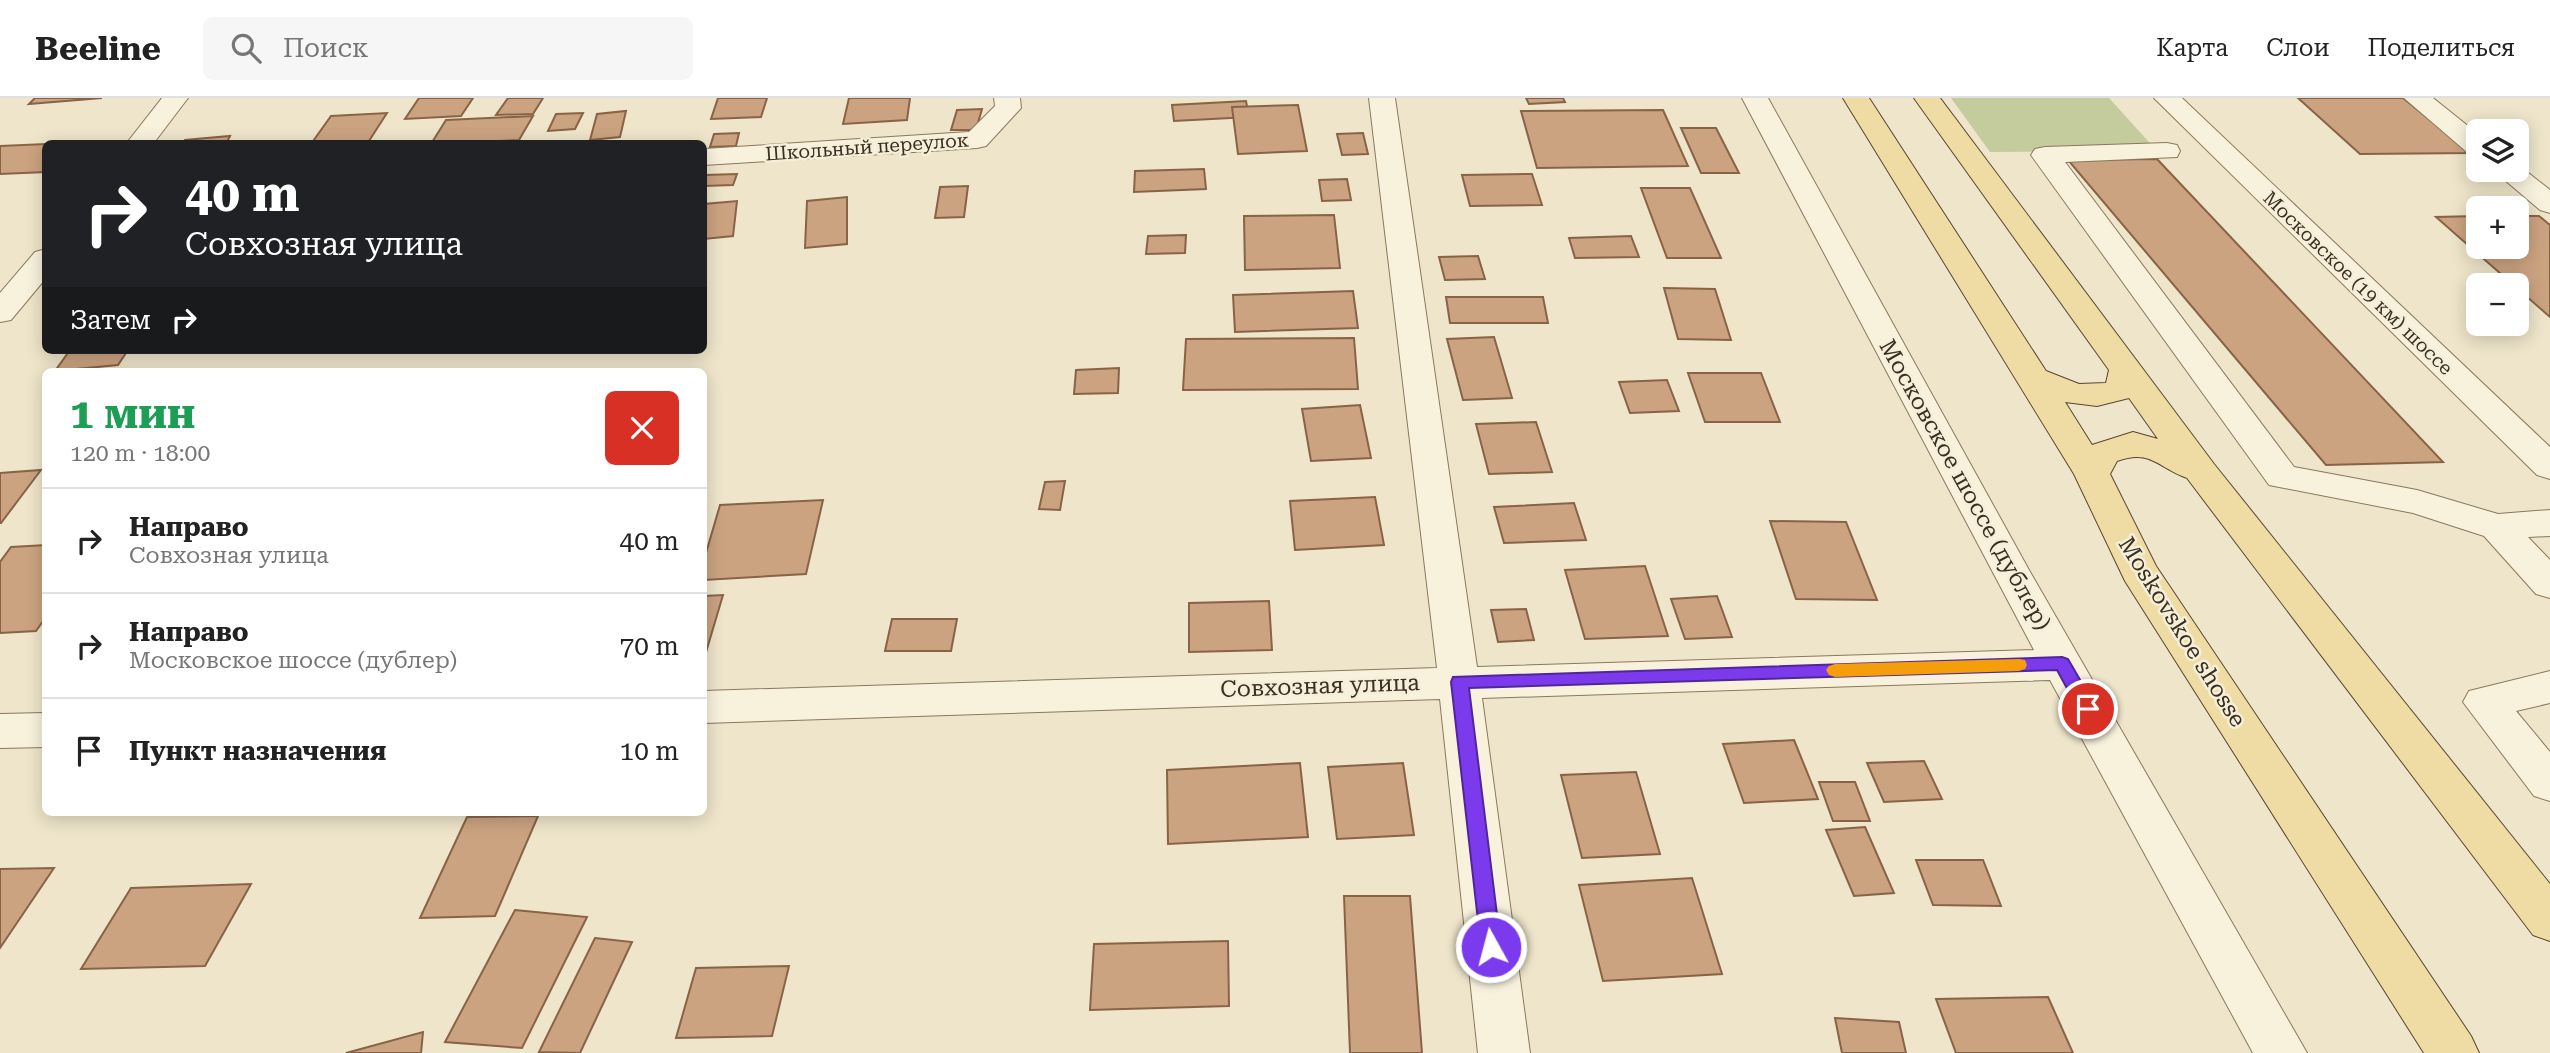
<!DOCTYPE html>
<html lang="ru">
<meta charset="utf-8">
<style>
:root{--surface:#fff;--page:#f6f6f6;--text:#222;--muted:#767676;--line:#e0e0e0}
body{margin:0;font-family:"Roboto Serif",serif;background:var(--page);color:var(--text);height:100vh;display:flex;flex-direction:column;font-size:26px;white-space:nowrap}
*{box-sizing:border-box;margin:0}
p{font-size:23px;color:var(--muted)}
.icon{flex:none;width:38px;height:38px;fill:none;stroke:currentColor;stroke-width:2;stroke-linecap:round;stroke-linejoin:round}
.map{position:relative;flex:1;overflow:hidden}
.drawer{position:absolute;left:42px;top:270px;width:665px;height:448px;display:flex;flex-direction:column;background:var(--surface);border-radius:10px;box-shadow:0 4px 18px #0003}
.drawer>*{flex:none}
.banner{position:absolute;left:42px;top:42px;width:665px;height:214px;border-radius:10px;box-shadow:0 4px 18px #0003;background:#202124;color:#fff;overflow:hidden}
.tools{position:absolute;left:2466px;top:21px;display:grid;gap:14px}
.tools a{display:grid;place-items:center;width:63px;height:63px;border-radius:10px;background:var(--surface);box-shadow:0 4px 18px #0003;font-size:35px}
.pin{position:absolute;display:grid;place-items:center;width:60px;height:60px;color:#fff;margin:-30px;border:4px solid #fff;border-radius:50%;box-shadow:0 2px 7px #0007}
.me{position:absolute;width:77px;margin:-38px;rotate:353deg;stroke-linejoin:round;filter:drop-shadow(0 0 5px #0008)}
.turn{display:flex;align-items:center;gap:24px;height:147px;padding:0 28px;font-size:32px}
.turn .icon{width:91px;height:91px;stroke-width:2.5}
.turn b{display:block;font-size:49px;line-height:60px}
.then{display:flex;align-items:center;height:66px;padding:0 28px;background:#0003;gap:14px;font-size:26px}
.round{display:grid;place-items:center;flex:none;width:74px;height:74px;border-radius:10px;background:var(--page)}
.summary{display:flex;align-items:center;justify-content:space-between;height:119px;padding:0 28px}
h1{font-size:42px;font-weight:700;line-height:52px;color:#1e9e55}
ul{padding:0;list-style:none}
li{display:flex;align-items:center;gap:21px;height:105px;padding:0 28px;border-top:2px solid var(--line)}
li div{flex:1}
li b{display:block;font-size:26px}
li em{font-style:normal}
header{display:flex;align-items:center;gap:42px;box-sizing:border-box;height:98px;padding:0 35px;background:var(--surface);border-bottom:2px solid var(--line)}
header strong{font-size:33px}
nav{display:flex;gap:38px;margin-inline-start:auto;font-size:24px}
.search{width:490px;height:63px;background:var(--page);display:flex;align-items:center;gap:18px;box-sizing:border-box;padding:0 24px;border-radius:10px;color:var(--muted);font-size:26px}
.map>svg:first-child{display:block}
.green{fill:#c4cc9d}
.building{fill:#cba381;stroke:#896345;stroke-width:2}
.lines{fill:none;stroke-linecap:round;stroke-linejoin:round}
.minor-casing{stroke:#8a785e;stroke-width:2}
.major-casing{stroke:#584632;stroke-width:2}
.minor{fill:#f8f2dd;fill-rule:evenodd}
.major{fill:#efdba4;fill-rule:evenodd}
.route{fill:#7c3aed;stroke:#51269a;stroke-width:2}
.slow{fill:#f59e0b}
.labels{text-anchor:middle;dominant-baseline:central;stroke-width:5;stroke-linejoin:round;paint-order:stroke}
.far-street-label{font-size:19px;fill:#3b2f21;stroke:#f5efd9}
.street-label{font-size:23px;fill:#3b2f21;stroke:#f5efd9}
</style>
<header>
<strong>Beeline</strong>
<div class="search"><svg class="icon" aria-label="search" viewBox="0 0 24 24"><circle cx="10" cy="10" r="6"/><path d="M15 15l6 6"/></svg>Поиск</div>
<nav><a>Карта</a><a>Слои</a><a>Поделиться</a></nav>
</header>
<div class="map">
<svg width="2550" height="955" viewBox="0 0 2550 955">
<rect width="100%" height="100%" fill="#eee5ca"/>
<polygon class="green" points="1951,0 2109,0 2157,53 1990,54"/>
<g class="building">
<polygon points="35,0 102,0 29,6"/>
<polygon points="419,0 473,0 461,18 405,21"/>
<polygon points="508,0 543,0 533,16 496,17"/>
<polygon points="718,0 767,0 761,19 711,21"/>
<polygon points="849,0 910,0 907,22 843,26"/>
<polygon points="1526,0 1563,0 1565,4 1529,6"/>
<polygon points="2298,0 2403,0 2471,55 2360,56"/>
<polygon points="1246,3 1249,19 1174,23 1172,7"/>
<polygon points="1298,7 1307,53 1238,56 1232,9"/>
<polygon points="982,11 976,32 951,32 957,12"/>
<polygon points="1663,12 1688,68 1537,70 1521,13"/>
<polygon points="626,13 620,39 590,42 597,16"/>
<polygon points="387,15 367,46 311,46 331,18"/>
<polygon points="583,15 575,31 548,33 556,16"/>
<polygon points="533,18 519,42 431,46 446,22"/>
<polygon points="1681,30 1716,30 1739,75 1701,75"/>
<polygon points="739,35 736,48 710,49 714,36"/>
<polygon points="1363,35 1368,56 1342,57 1337,36"/>
<polygon points="230,38 226,46 183,46 185,42"/>
<polygon points="46,46 46,74 0,76 0,48"/>
<polygon points="2157,61 2443,364 2326,367 2068,62"/>
<polygon points="1204,71 1206,91 1134,94 1135,73"/>
<polygon points="737,76 733,87 704,88 705,77"/>
<polygon points="1532,76 1542,107 1470,108 1462,77"/>
<polygon points="1347,81 1351,102 1322,103 1319,82"/>
<polygon points="968,88 964,119 935,120 940,89"/>
<polygon points="1641,90 1690,90 1721,160 1667,160"/>
<polygon points="847,99 847,146 805,150 807,103"/>
<polygon points="737,103 733,138 704,141 704,106"/>
<polygon points="1334,117 1340,170 1245,172 1244,118"/>
<polygon points="2478,118 2478,149 2516,149 2516,118 2539,118 2550,127 2550,219 2436,119"/>
<polygon points="1186,137 1185,155 1146,156 1148,138"/>
<polygon points="1631,138 1639,159 1575,160 1569,140"/>
<polygon points="1478,158 1485,181 1445,182 1439,159"/>
<polygon points="1664,190 1715,191 1731,242 1678,241"/>
<polygon points="1353,193 1358,230 1235,234 1233,197"/>
<polygon points="1446,199 1543,199 1548,225 1450,225"/>
<polygon points="1494,239 1512,300 1463,302 1447,241"/>
<polygon points="1354,240 1358,291 1183,292 1186,241"/>
<polygon points="70,252 128,252 118,267 55,273"/>
<polygon points="1119,270 1118,295 1074,296 1076,272"/>
<polygon points="1688,275 1761,275 1780,324 1705,324"/>
<polygon points="1667,282 1679,313 1630,315 1619,284"/>
<polygon points="1360,307 1371,360 1311,363 1302,311"/>
<polygon points="1536,324 1552,374 1489,376 1476,326"/>
<polygon points="41,372 1,425 0,425 0,375"/>
<polygon points="1065,383 1060,412 1039,411 1045,384"/>
<polygon points="1375,399 1384,447 1295,452 1290,403"/>
<polygon points="823,402 806,476 704,482 704,462 720,407"/>
<polygon points="1574,405 1586,442 1504,445 1494,409"/>
<polygon points="1770,423 1846,424 1877,502 1796,501"/>
<polygon points="46,447 46,519 36,533 0,535 0,464 11,449"/>
<polygon points="1645,468 1668,538 1585,541 1565,472"/>
<polygon points="723,497 704,561 704,498"/>
<polygon points="1717,498 1732,539 1685,541 1671,501"/>
<polygon points="1269,503 1272,552 1189,554 1189,505"/>
<polygon points="1526,511 1534,542 1498,544 1491,512"/>
<polygon points="892,521 957,521 951,553 885,553"/>
<polygon points="1794,642 1818,701 1744,705 1723,646"/>
<polygon points="1924,663 1942,701 1884,704 1867,665"/>
<polygon points="1300,665 1308,739 1168,746 1167,672"/>
<polygon points="1403,665 1414,737 1337,741 1328,669"/>
<polygon points="1636,674 1660,756 1582,760 1561,677"/>
<polygon points="1819,684 1855,684 1870,723 1833,723"/>
<polygon points="538,718 495,818 420,820 467,719"/>
<polygon points="1865,729 1894,795 1854,798 1826,732"/>
<polygon points="1916,762 1983,762 2001,808 1933,807"/>
<polygon points="54,770 0,850 0,771"/>
<polygon points="1692,780 1722,876 1603,883 1579,787"/>
<polygon points="251,786 205,868 81,871 131,790"/>
<polygon points="1344,798 1410,798 1422,955 1350,955"/>
<polygon points="515,812 587,819 522,950 445,944"/>
<polygon points="595,840 632,844 580,955 539,954"/>
<polygon points="1228,843 1229,908 1090,912 1094,846"/>
<polygon points="789,868 772,938 676,940 696,870"/>
<polygon points="2048,899 2073,955 1956,955 1936,901"/>
<polygon points="1835,920 1899,924 1906,955 1842,955"/>
<polygon points="423,934 421,955 346,955"/>
</g>
<g class="lines">
<defs>
<g id="minor">
<polygon points="162,0 188,0 153,46 126,46"/>
<polygon points="994,0 1020,0 1021,10 986,48 977,50 704,67 704,51 969,34 995,8"/>
<polygon points="1369,0 1395,0 1477,569 2034,552 1742,0 1768,0 2029,472 2307,955 2253,955 2050,582 1482,600 1530,955 1478,955 1440,601 704,625 704,593 1437,570"/>
<polygon points="2154,0 2182,0 2550,349 2550,381 2537,377"/>
<polygon points="2404,0 2433,0 2478,36 2478,57 2468,55"/>
<polygon points="2167,45 2177,47 2180,53 2177,59 2065,64 2294,369 2417,392 2498,416 2550,412 2550,438 2528,439 2550,462 2550,500 2536,496 2484,438 2413,415 2269,387 2031,57 2035,51 2045,49"/>
<polygon points="2517,66 2550,92 2550,115 2540,112 2493,72 2516,72"/>
<polygon points="46,151 46,180 11,222 0,224 0,195 35,154"/>
<polygon points="2550,573 2550,605 2516,613 2550,654 2550,703 2534,698 2463,604 2469,593"/>
<polygon points="46,615 46,649 0,650 0,616"/>
</g>
<path id="major" d="M1843 0H1869L2046 273 2079 286 2106 285 2109 272 1914 0H1940L2214 366 2550 786V843L2533 837 2187 380C2157 369 2151 351 2117 363L2110 376 2156 468 2471 938 2479 955H2424L2125 483 2074 376ZM2129 300 2158 341 2133 334 2092 347 2065 304 2097 308Z"/>
</defs>
<use href="#minor" class="minor-casing"/>
<use href="#major" class="major-casing"/>
<use href="#minor" class="minor"/>
<use href="#major" class="major"/>
</g>
<polygon class="route" points="2062,559 2068,561 2094,606 2096,611 2094,616 2081,616 2057,572 1469,590 1501,849 1498,855 1491,858 1484,855 1481,849 1451,584 1453,579"/>
<polygon class="slow" points="2019,561 2025,562 2027,567 2025,571 2019,573 1835,579 1829,577 1826,572 1829,568 1835,566"/>
<g class="labels">
<g class="far-street-label">
<text transform="translate(867 49) rotate(-4)">Школьный переулок</text>
<text transform="translate(2358 185) rotate(44)">Московское (19 км) шоссе</text>
</g>
<g class="street-label">
<text transform="translate(1965 387) rotate(61)">Московское шоссе (дублер)</text>
<text transform="translate(2182 534) rotate(58)">Moskovskoe shosse</text>
<text transform="translate(1320 588) rotate(-2)">Совхозная улица</text>
</g>
</g>
</svg>
<div class="tools">
<a><svg class="icon" aria-label="layers" viewBox="0 0 24 24"><path d="M12 4l9 5-9 5-9-5zM3 14l9 5 9-5"/></svg></a>
<a>+</a>
<a>−</a>
</div>
<div class="pin" style="left:2088px;top:611px;background:#d93025"><svg class="icon" aria-label="arrive" viewBox="0 0 24 24"><path d="M6 21V4h12l-3 4 3 4H6"/></svg></div>
<svg class="me" style="left:1491px;top:849px" viewBox="-20 -20 40 40"><circle r="17" fill="#7c3aed" stroke="#fff" stroke-width="3"/><path d="M0-11L8 9 0 5-8 9z" fill="#fff"/></svg>
<div class="banner">
<div class="turn"><svg class="icon" aria-label="right" viewBox="0 0 24 24"><path d="M7 20v-9h11M14 6l5 5-5 5"/></svg><div><b>40 m</b>Совхозная улица</div></div>
<div class="then">Затем<svg class="icon" aria-label="right" viewBox="0 0 24 24"><path d="M7 20v-9h11M14 6l5 5-5 5"/></svg></div>
</div>
<section class="drawer">
<div class="summary"><div><h1>1 мин</h1><p>120 m · 18:00</p></div><a class="round" style="background:#d93025;color:#fff"><svg class="icon" aria-label="close" viewBox="0 0 24 24"><path d="M6 6l12 12M18 6L6 18"/></svg></a></div>
<ul>
<li><svg class="icon" aria-label="right" viewBox="0 0 24 24"><path d="M7 20v-9h11M14 6l5 5-5 5"/></svg><div><b>Направо</b><p>Совхозная улица</p></div><em>40 m</em></li>
<li><svg class="icon" aria-label="right" viewBox="0 0 24 24"><path d="M7 20v-9h11M14 6l5 5-5 5"/></svg><div><b>Направо</b><p>Московское шоссе (дублер)</p></div><em>70 m</em></li>
<li><svg class="icon" aria-label="arrive" viewBox="0 0 24 24"><path d="M6 21V4h12l-3 4 3 4H6"/></svg><div><b>Пункт назначения</b></div><em>10 m</em></li>
</ul>
</section>
</div>
